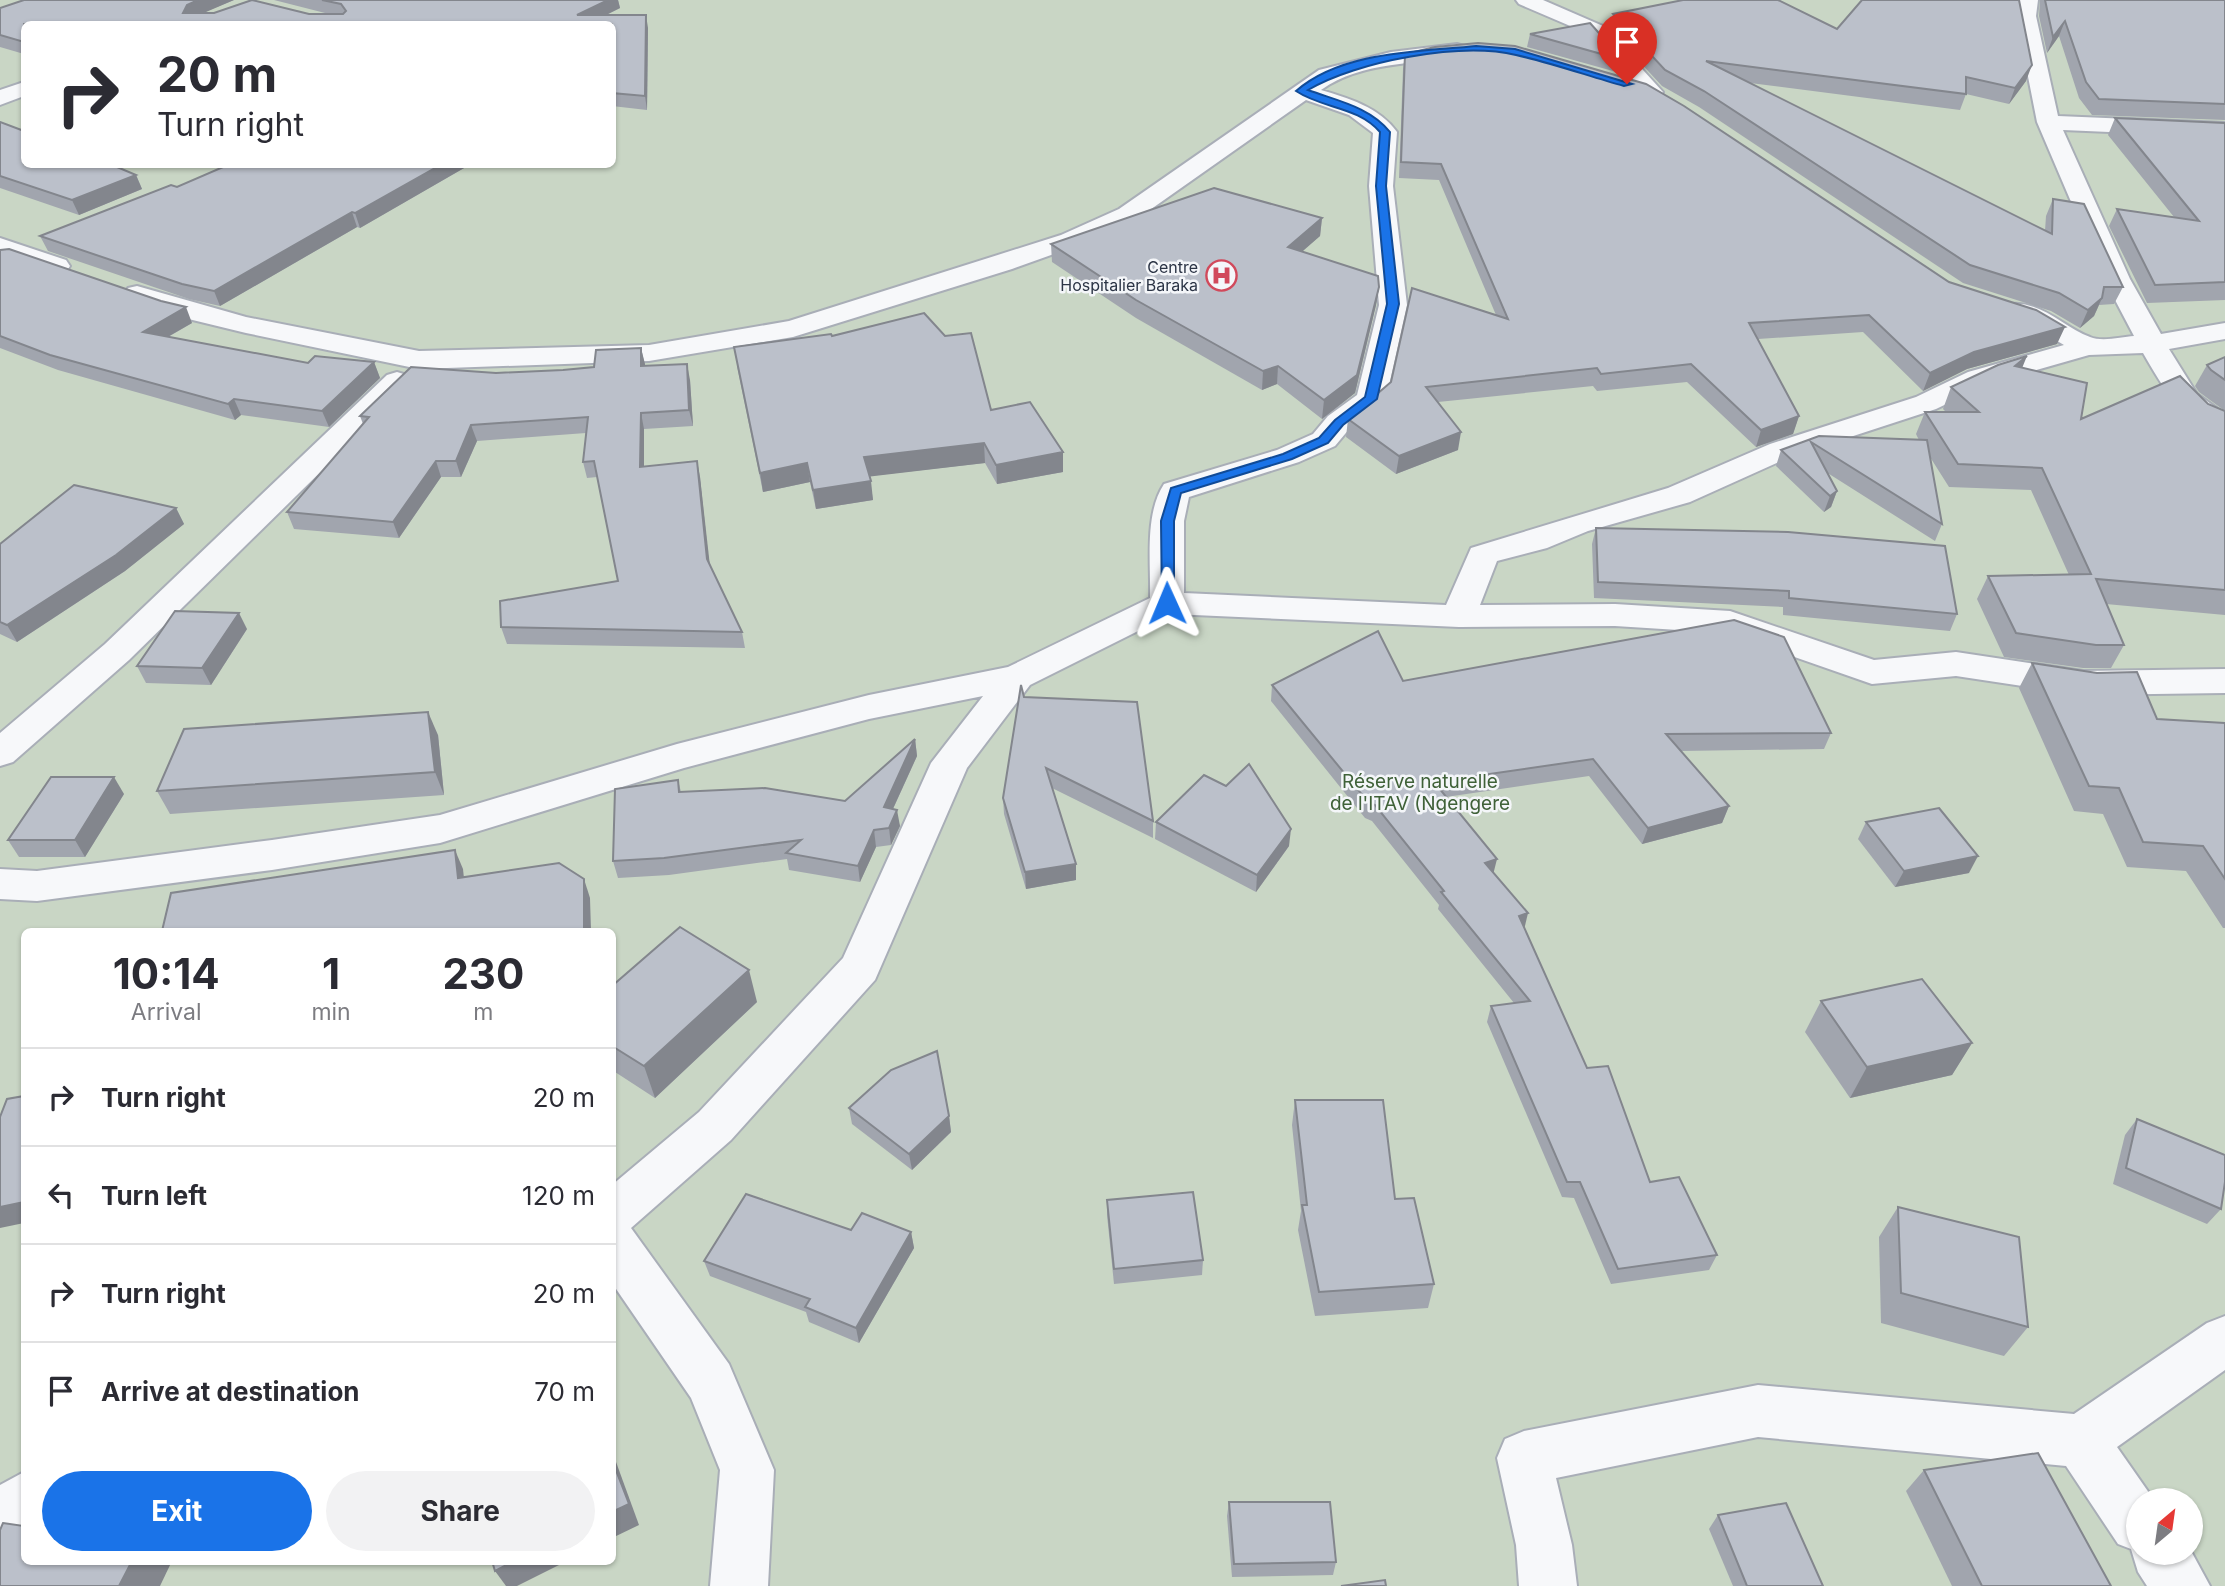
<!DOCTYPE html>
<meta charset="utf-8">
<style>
:root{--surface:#fff;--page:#f2f2f3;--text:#2b2b33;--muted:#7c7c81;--line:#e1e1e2;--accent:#1a73e8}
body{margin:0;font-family:Inter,sans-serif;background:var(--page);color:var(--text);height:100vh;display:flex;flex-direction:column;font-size:26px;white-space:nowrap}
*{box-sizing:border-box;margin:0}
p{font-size:23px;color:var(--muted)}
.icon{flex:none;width:38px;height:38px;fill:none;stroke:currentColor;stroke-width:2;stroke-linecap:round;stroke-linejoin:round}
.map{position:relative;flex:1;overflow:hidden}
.drawer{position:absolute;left:21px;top:928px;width:595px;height:637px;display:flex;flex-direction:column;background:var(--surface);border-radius:10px;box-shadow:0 2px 5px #0004}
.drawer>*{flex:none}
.top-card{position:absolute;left:21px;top:21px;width:595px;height:147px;border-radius:10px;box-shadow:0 2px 5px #0004;background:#fff;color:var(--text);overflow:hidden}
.needle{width:46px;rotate:29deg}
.controls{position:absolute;left:2126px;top:1488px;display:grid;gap:14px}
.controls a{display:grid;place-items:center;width:77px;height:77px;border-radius:50%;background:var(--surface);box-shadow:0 2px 5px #0004;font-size:35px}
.pin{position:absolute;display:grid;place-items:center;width:60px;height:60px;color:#fff;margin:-72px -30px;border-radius:50% 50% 50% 0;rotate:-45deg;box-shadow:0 0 7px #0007}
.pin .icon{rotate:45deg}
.me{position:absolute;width:77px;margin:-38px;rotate:359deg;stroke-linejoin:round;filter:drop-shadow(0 0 5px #0008)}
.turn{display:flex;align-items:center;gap:24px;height:147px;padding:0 21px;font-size:32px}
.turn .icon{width:91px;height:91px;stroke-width:2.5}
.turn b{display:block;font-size:49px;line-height:60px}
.eta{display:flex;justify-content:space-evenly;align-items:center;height:119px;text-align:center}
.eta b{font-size:42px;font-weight:700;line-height:49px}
.action{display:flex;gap:14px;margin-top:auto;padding:14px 21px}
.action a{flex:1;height:80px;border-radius:42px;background:var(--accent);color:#fff;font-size:28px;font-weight:700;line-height:80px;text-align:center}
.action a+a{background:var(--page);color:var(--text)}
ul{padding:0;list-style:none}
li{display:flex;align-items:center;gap:21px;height:98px;padding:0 21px;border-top:2px solid var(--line)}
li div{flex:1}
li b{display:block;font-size:26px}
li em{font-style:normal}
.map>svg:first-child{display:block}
.green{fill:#c9d6c5;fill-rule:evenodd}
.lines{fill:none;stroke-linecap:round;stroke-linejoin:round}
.minor-casing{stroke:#a9aeb7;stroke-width:4}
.minor{fill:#f7f8fa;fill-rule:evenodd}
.wall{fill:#a1a5ae}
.shaded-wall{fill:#83868d}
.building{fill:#bbc0ca;stroke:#83868d;stroke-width:2}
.route{fill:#1a73e8;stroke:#114b97;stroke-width:2}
.labels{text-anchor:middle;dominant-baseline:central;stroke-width:5;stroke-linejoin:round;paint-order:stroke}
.far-poi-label{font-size:16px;fill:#2b3445;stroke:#f4f6f9;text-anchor:end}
.park-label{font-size:19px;fill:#3f6138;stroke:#f4f6f9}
</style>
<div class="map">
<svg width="2225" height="1586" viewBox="0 0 2225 1586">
<rect width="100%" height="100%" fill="#e4e7ec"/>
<path class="green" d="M0 0H2225V1586H0ZM24 24H612V164H24ZM24 931H612V1561H24ZM2138 1500H2191V1552H2138Z"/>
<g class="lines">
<defs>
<g id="minor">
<polygon points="1516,0 1543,0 1603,26 1663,92 1660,97 1644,97 1589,34 1519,4"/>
<path d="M2018 0H2038L2036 16 2058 116 2225 123V137L2063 130 2130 279 2161 334 2225 323V339L2169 349 2197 394 2225 414V437C2184 427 2163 387 2143 353L2089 355 1988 384 1936 409 1792 456 1690 502 1588 531 1547 548 1497 561 1480 605 1615 604 1730 611 1874 660 1956 652 2083 671 2225 669V693L2083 695 1956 676 1872 684 1726 633 1615 626 1459 627 1172 614 1030 685 967 768 875 980 731 1140 631 1228 729 1364 774 1470 768 1586H710L720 1470 691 1398 612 1283V1185L699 1112 843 958 931 763 983 696 869 719 684 768 440 843 272 870 37 901 0 899V869L37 871 272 840 440 815 677 744 869 695 1008 667 1150 598C1151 564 1144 514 1164 484L1277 450 1313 434 1328 416 1357 395 1379 305 1369 186 1373 133 1349 115 1306 100 1137 219 1079 245 1012 269 793 337 649 361 419 369 246 333 168 314 128 300 124 294 128 288 137 286 246 317 419 351 649 345 789 321 1061 235 1119 209 1319 70 1391 52 1457 44 1464 46 1468 50 1464 54C1416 66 1363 60 1321 90 1348 98 1379 107 1397 132L1393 186 1407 305 1386 399 1381 405 1350 428 1335 446 1299 462 1189 497 1184 521V593L1446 605 1471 548 1668 488 1770 444 1916 397 1968 372 2064 345 2030 325 2005 317 2001 311 2005 305C2038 297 2063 327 2090 337 2102 342 2122 337 2134 336L2104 279 2037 122 2016 16Z"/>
<polygon points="24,82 24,96 0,105 0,90"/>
<polygon points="0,238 66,260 70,266 66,272 57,274 0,255"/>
<polygon points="397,372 407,375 411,381 407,387 129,660 13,762 0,766 0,733 105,644 387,375"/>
<polygon points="2225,1316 2225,1370 2117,1447 2154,1500 2138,1500 2138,1552 2191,1551 2210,1586 2147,1586 2138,1572 2131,1549 2118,1544 2066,1466 1758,1437 1556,1478 1572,1545 1577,1586 1519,1586 1516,1545 1497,1458 1505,1439 1524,1431 1758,1385 2074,1414 2207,1323"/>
<polygon points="24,1472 24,1537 0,1550 0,1485"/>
</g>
</defs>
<use href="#minor" class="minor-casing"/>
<use href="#minor" class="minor"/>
</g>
<g class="wall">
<polygon points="24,0 234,0 202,13 329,14 274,0 618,0 620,8 606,15 648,28 647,110 612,106 612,24 24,24 24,54 0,47 0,8"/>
<polygon points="2040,0 2225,0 2225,120 2092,115 2079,98 2059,36 2047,53 2039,16"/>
<polygon points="1613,14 1837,29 2026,81 2009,104 1966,94 1960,110 1750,83 2045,231 2046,216 2053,199 2123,287 2114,304 2099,305 2094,316 2080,328 2051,311 1963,283 1699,107 1662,86 1610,30"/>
<polygon points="1530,34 1623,60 1620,73 1527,47"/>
<polygon points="1405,54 1949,282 2057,344 1967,369 1923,391 1863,332 1758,339 1799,416 1793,434 1756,447 1687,382 1597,391 1593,386 1438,402 1458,450 1396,474 1346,437 1348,419 1496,315 1439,180 1399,178 1403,69"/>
<polygon points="2115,118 2225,123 2225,300 2147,303 2109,226 2117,209 2174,217 2108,135"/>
<polygon points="0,122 136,175 142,189 79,215 0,188"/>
<polygon points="471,164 360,228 357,227 220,306 189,299 48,251 40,236"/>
<polygon points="1322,218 1320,236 1302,251 1379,287 1376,305 1355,393 1322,419 1277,384 1262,390 1136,318 1052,262 1051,244"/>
<polygon points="0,250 192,323 168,337 308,363 374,362 380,378 329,427 241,415 235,420 58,370 0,348"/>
<polygon points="832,336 991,410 1063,452 1063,472 997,484 985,463 869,476 873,500 816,509 810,482 763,492 737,366"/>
<polygon points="641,348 645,366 690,380 693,426 644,429 644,467 700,477 709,564 742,632 745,648 507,644 501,627 618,581 597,477 587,478 583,462 586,433 477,441 461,477 441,477 399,538 294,529 287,512 363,424 360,416 496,373 563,370 594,367"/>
<polygon points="2225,357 2225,411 2199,392 2195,386 2207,365"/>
<polygon points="2022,368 2081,419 2208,404 2225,411 2225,615 2106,604 2124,645 2111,668 2083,668 2004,657 1977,599 1988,576 2069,575 2031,490 1949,487 1930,457 1942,524 1935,541 1826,472 1837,491 1831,507 1824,512 1776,466 1781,450 1819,436 1919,440 1916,434 1925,412 1946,412 1943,409 1951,387"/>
<polygon points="176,508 184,524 125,571 17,642 0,634 0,544"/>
<polygon points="1596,528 1957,614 1950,631 1783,615 1783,607 1594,598 1592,544"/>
<polygon points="247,629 211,685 146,683 137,666"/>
<polygon points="2032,663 2157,719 2225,723 2225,928 2223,928 2186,871 2127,867 2103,814 2074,811 2019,688"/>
<polygon points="1403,681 1831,733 1824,749 1680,751 1729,806 1722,823 1642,844 1589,776 1446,797 1493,872 1524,928 1587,1068 1650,1182 1717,1255 1709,1270 1611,1284 1574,1198 1562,1197 1487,1022 1491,1006 1514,1003 1438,909 1439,905 1372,821 1365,818 1271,701 1272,685"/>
<polygon points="1024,697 1153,821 1153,838 1052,788 1076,864 1076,880 1026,889 1004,814 1003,798"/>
<polygon points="438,735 444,795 170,814 157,791"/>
<polygon points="915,739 917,756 893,809 900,826 891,845 876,847 860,882 789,870 787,859 669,875 618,878 613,861 678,780 681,792 845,801"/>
<polygon points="1226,786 1289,846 1256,892 1155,839 1156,822"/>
<polygon points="124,794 85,857 19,857 8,840"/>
<polygon points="1866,822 1969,873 1895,887 1858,839"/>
<polygon points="612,986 757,1002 655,1098 612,1070"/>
<polygon points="1821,1001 1972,1043 1952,1075 1850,1098 1805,1032"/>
<polygon points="1295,1100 1395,1199 1434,1284 1428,1308 1315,1316 1298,1230 1301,1211 1292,1125"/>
<polygon points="849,1108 949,1116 951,1132 912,1170 852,1124"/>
<polygon points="2137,1119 2221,1209 2207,1224 2113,1184 2125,1135"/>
<polygon points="1107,1200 1203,1260 1202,1275 1114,1284 1107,1215"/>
<polygon points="1898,1207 2028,1327 2004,1356 1881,1323 1879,1237"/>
<polygon points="851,1230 911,1232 914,1248 859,1343 809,1322 806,1312 710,1276 704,1261"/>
<polygon points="1924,1470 2111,1586 1952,1586 1906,1491"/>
<polygon points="1229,1502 1336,1562 1333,1575 1232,1577 1227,1516"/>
<polygon points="1718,1515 1823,1586 1733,1586 1709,1529"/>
</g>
<g class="shaded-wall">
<polygon points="198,0 234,0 192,18 183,13 187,5"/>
<polygon points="608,0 618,0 620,8 588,24 577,15"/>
<polygon points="646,15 648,28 647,110 645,96"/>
<polygon points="2065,21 2059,36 2047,53 2053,37"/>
<polygon points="2032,65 2026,81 2009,104 2015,88"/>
<polygon points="442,164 471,164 360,228 355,213"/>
<polygon points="136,175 142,189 79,215 72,200"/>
<polygon points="352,212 357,227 220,306 214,291"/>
<polygon points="1322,218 1320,236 1287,265 1288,247"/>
<polygon points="1379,287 1376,305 1355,393 1322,419 1324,400"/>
<polygon points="2102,298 2094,316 2080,328 2088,310"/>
<polygon points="186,307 192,323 150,347 143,332"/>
<polygon points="2065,327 2057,344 1967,369 1923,391 1930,373 1974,352"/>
<polygon points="641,348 645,364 645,382 641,366"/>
<polygon points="2027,356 2018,378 2015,366"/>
<polygon points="374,362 380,378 329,427 322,411"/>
<polygon points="687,364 690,380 693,426 689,410"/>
<polygon points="1278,366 1277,384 1262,390 1263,371"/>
<polygon points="234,399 241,415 235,420 228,404"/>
<polygon points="641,413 644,429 644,483 640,467"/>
<polygon points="1799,416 1793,434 1756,447 1761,430"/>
<polygon points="471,425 477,441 461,477 456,461"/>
<polygon points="1461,432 1458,450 1396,474 1399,456"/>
<polygon points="984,443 985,463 866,477 864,457"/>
<polygon points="1063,452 1063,472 997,484 996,465"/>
<polygon points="436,461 441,477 399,538 393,522"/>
<polygon points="697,461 700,477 711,575 707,559"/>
<polygon points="807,463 810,482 763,492 760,473"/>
<polygon points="871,481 873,500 816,509 813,490"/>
<polygon points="1837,491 1831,507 1824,512 1830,496"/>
<polygon points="176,508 184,524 125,571 17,642 7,625"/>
<polygon points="239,613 247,629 211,685 202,668"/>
<polygon points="428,712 438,735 444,795 435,772"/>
<polygon points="915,739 917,756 886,824 884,807"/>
<polygon points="114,777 124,794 85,857 75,840"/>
<polygon points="1729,806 1722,823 1642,844 1648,828"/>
<polygon points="897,810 900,826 891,845 889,828"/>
<polygon points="1291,829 1289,846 1256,892 1257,875"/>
<polygon points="874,830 876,847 860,882 858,866"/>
<polygon points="455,850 463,869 466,898 458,878"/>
<polygon points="1978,856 1969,873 1895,887 1904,871"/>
<polygon points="1497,859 1493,875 1485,863"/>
<polygon points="1076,864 1076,880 1026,889 1025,872"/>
<polygon points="584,879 590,898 591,931 584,931"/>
<polygon points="1528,913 1524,930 1519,916"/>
<polygon points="749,970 757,1002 655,1098 644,1066"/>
<polygon points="1972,1043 1952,1075 1850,1098 1867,1067"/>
<polygon points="949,1116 951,1132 912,1170 909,1154"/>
<polygon points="24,1202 24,1223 0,1228 0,1207"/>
<polygon points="911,1232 914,1248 859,1343 856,1328"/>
<polygon points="612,1451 639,1525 612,1538"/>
<polygon points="132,1561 169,1561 171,1563 160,1586 119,1586"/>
<polygon points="514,1561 567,1561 517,1586 506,1586 495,1571"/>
</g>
<g class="building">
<polygon points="24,0 198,0 187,5 183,13 214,13 252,0 309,14 343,14 346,11 341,4 322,0 608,0 577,15 646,15 645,96 612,93 612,24 24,24 24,42 0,35 0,8"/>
<polygon points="1683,0 1778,0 1837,29 1862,0 2019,0 2032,65 2015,88 1966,77 1966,94 1706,61 2052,234 2053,199 2084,204 2123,287 2104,287 2102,298 2088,310 2059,293 1970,265 1704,91 1665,70 1613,14"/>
<polygon points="2045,0 2225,0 2225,104 2099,99 2086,82 2065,21 2053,37"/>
<polygon points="1590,23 1623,60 1530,34"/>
<polygon points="1478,43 1515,46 1646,84 1684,106 1949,282 2036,310 2065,327 1974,352 1930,373 1869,315 1749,323 1799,416 1761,430 1691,364 1601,374 1597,368 1426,387 1461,432 1399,456 1348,419 1391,382 1412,288 1508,319 1441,164 1401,162 1405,54 1435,47"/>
<polygon points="2115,118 2225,123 2225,282 2155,285 2117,209 2199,221"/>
<polygon points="0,122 24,131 24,164 110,164 136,175 72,200 0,176"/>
<polygon points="230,164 442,164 355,213 352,212 214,291 182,284 40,236 171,185 177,187"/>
<polygon points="1214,188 1322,218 1288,247 1378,276 1379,287 1357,375 1324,400 1278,366 1263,371 1136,300 1051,244"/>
<polygon points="9,249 161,301 186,307 143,332 308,363 315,356 374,362 322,411 234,399 228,404 50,355 0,336 0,250"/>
<polygon points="924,313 945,336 971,333 991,410 1030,402 1063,452 996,465 984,443 864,457 871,481 813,490 807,463 760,473 734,347 831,334 832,336"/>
<polygon points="641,348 641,366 687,364 689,410 641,413 640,467 697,461 707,559 742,632 501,627 500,601 618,581 594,461 583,462 588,417 471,425 456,461 436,461 393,522 287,512 369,417 360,416 411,367 496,373 563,370 594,367 596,350"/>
<polygon points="2027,356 2015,366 2087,383 2081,419 2180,376 2208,404 2225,411 2225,590 2096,579 2124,645 2096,645 2016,633 1988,576 2091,574 2042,468 1958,464 1925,412 1979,412 1951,387 1998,365"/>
<polygon points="2225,357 2225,380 2211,370 2207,365"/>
<polygon points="1819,436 1927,440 1942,524 1811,442 1837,491 1830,496 1781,450"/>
<polygon points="74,485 176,508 116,555 7,625 0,622 0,544"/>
<polygon points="1596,528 1788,532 1945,546 1957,614 1789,598 1789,591 1598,582"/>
<polygon points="175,611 239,613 202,668 137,666"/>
<polygon points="1734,620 1784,637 1831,733 1666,734 1729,806 1648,828 1593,759 1434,782 1497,859 1485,863 1528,913 1519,916 1587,1068 1608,1066 1650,1182 1679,1177 1717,1255 1618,1269 1580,1182 1567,1182 1491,1006 1530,1001 1441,892 1444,891 1375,805 1368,802 1272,685 1378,631 1403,681"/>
<polygon points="2032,663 2097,673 2137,672 2157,719 2225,723 2225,879 2203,846 2143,842 2119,788 2089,786"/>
<polygon points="1021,685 1024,697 1137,702 1153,821 1046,768 1076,864 1025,872 1003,798"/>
<polygon points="428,712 435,772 157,791 184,729"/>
<polygon points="915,739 884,807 897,810 889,828 874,830 858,866 786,853 801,840 664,858 613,861 615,789 678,780 679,792 765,788 845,801"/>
<polygon points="1249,764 1291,829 1257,875 1156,822 1204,775 1226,786"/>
<polygon points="51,777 114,777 75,840 8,840"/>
<polygon points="1939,808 1978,856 1904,871 1866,822"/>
<polygon points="455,850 458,878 559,863 584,879 584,931 162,931 171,893"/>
<polygon points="680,927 749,970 644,1066 612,1046 612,986"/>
<polygon points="1922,979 1972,1043 1867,1067 1821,1001"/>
<polygon points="937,1051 949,1116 909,1154 849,1108 891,1070"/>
<polygon points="24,1096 24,1202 0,1207 0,1117 7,1099"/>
<polygon points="1295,1100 1383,1100 1395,1199 1414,1198 1434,1284 1319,1292 1302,1205 1307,1205"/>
<polygon points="2137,1119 2225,1155 2225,1182 2221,1209 2126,1168"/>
<polygon points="1193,1192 1203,1260 1114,1269 1107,1200"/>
<polygon points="746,1194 851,1230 862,1213 911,1232 856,1328 805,1307 810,1299 704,1261"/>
<polygon points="1898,1207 2019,1237 2028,1327 1901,1293"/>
<polygon points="2038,1453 2111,1586 1982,1586 1924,1470"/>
<polygon points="612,1460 629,1504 612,1512"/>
<polygon points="1229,1502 1330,1502 1336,1562 1234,1564"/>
<polygon points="1786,1503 1823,1586 1747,1586 1718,1515"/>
<polygon points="3,1523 24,1526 24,1561 132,1561 119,1586 0,1586 0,1530"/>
<polygon points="492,1561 514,1561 495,1571"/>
<polygon points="1385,1580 1386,1586 1341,1586"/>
</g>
<path class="route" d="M1476 46 1515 49 1632 84 1624 86C1588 76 1552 63 1516 55 1460 42 1357 61 1308 90 1338 101 1370 107 1390 132L1386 186 1399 304 1377 399 1343 425 1328 443 1292 459 1181 493 1174 521V603L1172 606H1162L1161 521 1171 488 1283 454 1319 438 1335 420 1365 397 1387 304 1376 186 1380 132C1357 106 1323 109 1296 91 1342 51 1418 52 1476 46Z"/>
<defs>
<symbol id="hospital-ring" viewBox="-11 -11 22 22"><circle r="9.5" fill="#f4f6f9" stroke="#d1495b" stroke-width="1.5"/><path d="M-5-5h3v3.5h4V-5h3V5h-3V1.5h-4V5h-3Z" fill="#d1495b"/></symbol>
</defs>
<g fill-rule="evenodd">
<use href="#hospital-ring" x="1204" y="258" width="35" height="35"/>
</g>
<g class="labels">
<g class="far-poi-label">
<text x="1198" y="267">Centre<tspan x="1198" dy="18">Hospitalier Baraka</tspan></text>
</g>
<g class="park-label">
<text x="1420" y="781">Réserve naturelle<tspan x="1420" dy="22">de l'ITAV (Ngengere</tspan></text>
</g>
</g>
</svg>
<div class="controls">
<a><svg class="needle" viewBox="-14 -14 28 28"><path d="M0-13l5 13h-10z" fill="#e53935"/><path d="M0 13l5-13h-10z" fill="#7c7c81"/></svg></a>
</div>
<div class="pin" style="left:1627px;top:84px;background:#d93025"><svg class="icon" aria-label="arrive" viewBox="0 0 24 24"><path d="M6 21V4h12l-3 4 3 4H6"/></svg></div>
<svg class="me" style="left:1167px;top:603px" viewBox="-20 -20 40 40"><path d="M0-17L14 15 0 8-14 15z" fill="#1a73e8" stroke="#fff" stroke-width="4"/></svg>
<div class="top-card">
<div class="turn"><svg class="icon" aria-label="right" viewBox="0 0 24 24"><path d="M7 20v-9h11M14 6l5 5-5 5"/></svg><div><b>20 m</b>Turn right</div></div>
</div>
<section class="drawer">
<div class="eta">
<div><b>10:14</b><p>Arrival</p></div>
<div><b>1</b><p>min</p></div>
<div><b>230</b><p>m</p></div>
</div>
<ul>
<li><svg class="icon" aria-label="right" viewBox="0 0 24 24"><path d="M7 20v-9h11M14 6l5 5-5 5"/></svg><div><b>Turn right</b></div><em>20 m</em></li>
<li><svg class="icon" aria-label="left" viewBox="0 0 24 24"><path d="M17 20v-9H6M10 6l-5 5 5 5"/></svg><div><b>Turn left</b></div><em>120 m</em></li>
<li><svg class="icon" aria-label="right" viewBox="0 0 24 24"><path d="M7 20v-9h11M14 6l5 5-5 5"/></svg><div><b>Turn right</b></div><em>20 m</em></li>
<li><svg class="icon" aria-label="arrive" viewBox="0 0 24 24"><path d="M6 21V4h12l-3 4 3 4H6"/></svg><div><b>Arrive at destination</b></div><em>70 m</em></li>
</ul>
<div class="action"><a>Exit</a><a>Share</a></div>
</section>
</div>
